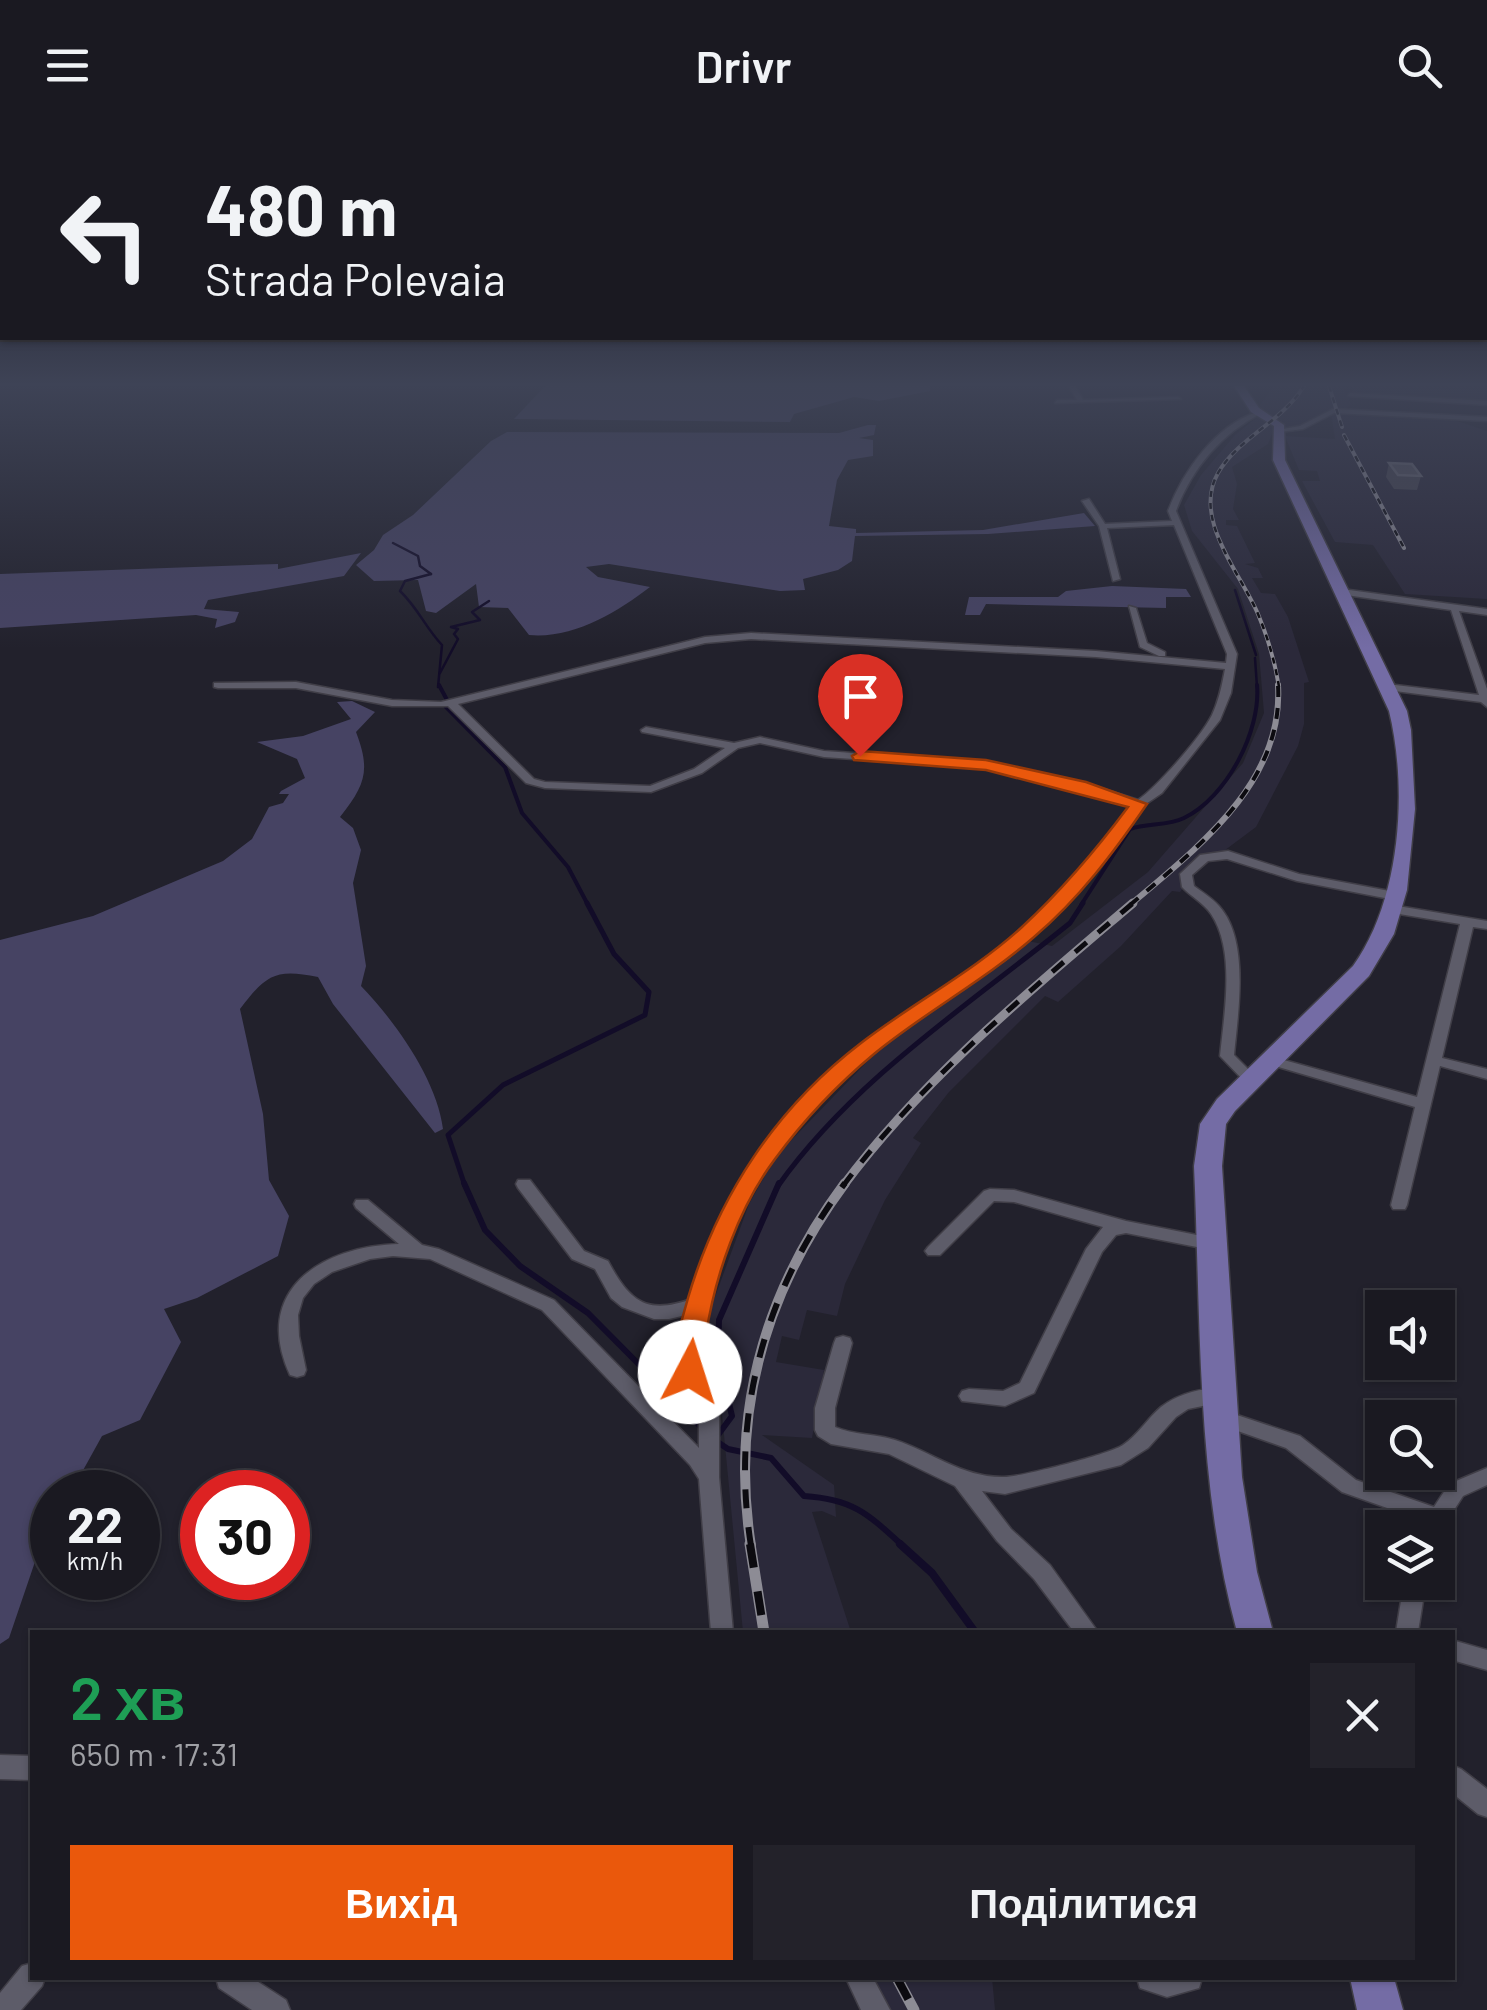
<!DOCTYPE html>
<html lang="uk">
<meta charset="utf-8">
<style>
:root{--surface:#1a1921;--page:#23222a;--text:#f1f3f6;--muted:#9fa0a5;--line:#38383f;--accent:#ea580c}
body{margin:0;font-family:Barlow,sans-serif;background:var(--page);color:var(--text);height:100vh;display:flex;flex-direction:column;font-size:38px;white-space:nowrap}
*{box-sizing:border-box;margin:0}
p{font-size:32px;color:var(--muted)}
.icon{flex:none;width:55px;height:55px;fill:none;stroke:currentColor;stroke-width:2;stroke-linecap:round;stroke-linejoin:round}
.map{position:relative;flex:1;overflow:hidden}
.sheet{position:absolute;left:30px;top:1500px;width:1425px;height:350px;display:flex;flex-direction:column;background:var(--surface);border-radius:0px;box-shadow:0 2px 8px #0004,0 0 0 2px var(--line)}
.sheet>*{flex:none}
.hud{position:absolute;left:0px;top:0px;width:1488px;height:210px;box-shadow:0 2px 8px #0004,0 0 0 2px var(--line);background:#1a1921;color:var(--text);overflow:hidden}
.buttons{position:absolute;left:1365px;top:1160px;display:grid;gap:20px}
.buttons a{display:grid;place-items:center;width:90px;height:90px;border-radius:0px;background:var(--surface);box-shadow:0 2px 8px #0004,0 0 0 2px var(--line);font-size:50px}
.speed{position:absolute;left:30px;top:1340px;display:flex;gap:20px;font-size:50px;font-weight:700;text-align:center}
.speed>*{display:grid;place-content:center;width:130px;height:130px;border-radius:50%;background:var(--surface);box-shadow:0 2px 8px #0004,0 0 0 2px var(--line);line-height:1}
.speed small{font-size:25px;font-weight:400}
.speed .limit{border:15px solid #d22;background:#fff;color:#111}
.pin{position:absolute;display:grid;place-items:center;width:85px;height:85px;color:#fff;margin:-102px -42px;border-radius:50% 50% 50% 0;rotate:-45deg;box-shadow:0 0 10px #0007}
.pin .icon{rotate:45deg}
.me{position:absolute;width:110px;margin:-55px;rotate:5deg;stroke-linejoin:round;filter:drop-shadow(0 0 8px #0008)}
.turn{display:flex;align-items:center;gap:35px;height:210px;padding:0 40px;font-size:45px}
.turn .icon{width:130px;height:130px;stroke-width:2.5}
.turn b{display:block;font-size:70px;line-height:85px}
.round{display:grid;place-items:center;flex:none;width:105px;height:105px;border-radius:0px;background:var(--page)}
.summary{display:flex;align-items:center;justify-content:space-between;height:170px;padding:0 40px}
h1{font-size:60px;font-weight:600;line-height:75px;color:#1e9e55}
.action{display:flex;gap:20px;margin-top:auto;padding:20px 40px}
.action a{flex:1;height:115px;border-radius:0px;background:var(--accent);color:#fff;font-size:40px;font-weight:600;line-height:115px;text-align:center}
.action a+a{background:var(--page);color:var(--text)}
header{display:flex;justify-content:space-between;align-items:center;height:130px;padding:0 40px;background:var(--surface);font-size:45px;font-weight:600}
.map>svg:first-child{display:block}
.built{fill:#2b293a}
.forest{fill:#464363}
.lines{fill:none;stroke-linecap:round;stroke-linejoin:round}
.stream-far4{stroke:#120c28;stroke-width:2.5}
.stream-far3{stroke:#120c28;stroke-width:4}
.stream-far2{stroke:#120c28;stroke-width:5}
.stream-far1{stroke:#120c28;stroke-width:6}
.stream{stroke:#120c28;stroke-width:8}
.minor-casing{stroke:#403e47;stroke-width:3}
.primary-casing{stroke:#403e47;stroke-width:3}
.minor{fill:#5d5c69;fill-rule:evenodd}
.primary{fill:#746ca5;fill-rule:evenodd}
.rail-far4-casing{stroke:#8d8c95;stroke-width:4}
.rail-far3-casing{stroke:#8d8c95;stroke-width:6}
.rail-far2-casing{stroke:#8d8c95;stroke-width:9}
.rail-far1-casing{stroke:#8d8c95;stroke-width:10}
.rail-casing{stroke:#8d8c95;stroke-width:11}
.rail-far4{stroke:#0c0b10;stroke-width:2.5;stroke-dasharray:6;stroke-linecap:butt}
.rail-far3{stroke:#0c0b10;stroke-width:4;stroke-dasharray:11;stroke-linecap:butt}
.rail-far2{stroke:#0c0b10;stroke-width:5;stroke-dasharray:15;stroke-linecap:butt}
.rail-far1{stroke:#0c0b10;stroke-width:6;stroke-dasharray:19;stroke-linecap:butt}
.rail{stroke:#0c0b10;stroke-width:8;stroke-dasharray:24;stroke-linecap:butt}
.wall{fill:#474651}
.building{fill:#565560;stroke:#696973;stroke-width:2.5}
.route{fill:#ea580c;stroke:#983908;stroke-width:2.5}
</style>
<header><svg class="icon" aria-label="menu" viewBox="0 0 24 24"><path d="M4 6h16M4 12h16M4 18h16"/></svg>Drivr<svg class="icon" aria-label="search" viewBox="0 0 24 24"><circle cx="10" cy="10" r="6"/><path d="M15 15l6 6"/></svg></header>
<div class="map">
<svg width="1487" height="1880" viewBox="0 0 1487 1880">
<rect width="100%" height="100%" fill="#22212c"/>
<g class="built">
<polygon points="1274,256 1343,256 1351,274 1346,280 1327,281 1298,298 1275,296 1268,314 1232,337 1237,354 1233,379 1239,390 1226,390 1226,395 1237,396 1255,433 1245,434 1258,438 1263,448 1252,448 1261,463 1275,464 1288,487 1309,552 1304,553 1304,594 1298,616 1256,697 1193,744 1180,762 1172,761 1121,816 1058,872 1045,866 949,962 913,1008 921,1013 885,1070 845,1154 837,1186 807,1180 799,1210 782,1206 776,1232 824,1240 812,1308 762,1305 834,1355 836,1387 822,1381 812,1382 851,1502 743,1502 722,1284 704,1246 697,1216 749,1074 776,1026 891,907 1028,811 1052,816 1148,742 1243,633 1264,583 1259,524 1238,459 1192,401 1184,375 1201,345 1235,305 1257,287 1271,285 1259,276"/>
<polygon points="1352,256 1487,256 1487,272 1353,264"/>
<polygon points="1331,282 1451,289 1487,301 1487,469 1405,464 1373,415 1335,412 1302,351 1320,351 1317,341 1299,340 1285,306 1335,309"/>
<polygon points="874,1848 992,1848 995,1880 889,1880"/>
</g>
<g class="forest">
<polygon points="545,256 930,256 930,261 879,271 854,267 794,284 790,292 514,289"/>
<path d="M868 295H876L874 305 859 308 873 310V326L848 330 837 350 829 396 856 399V403L983 400 1084 383 1095 396 988 404 855 406 852 431 838 440 803 449 805 460 780 461 609 434 586 437 598 447 650 457C616 483 573 509 529 505L508 478 479 477 476 454 436 483 426 481 418 450 374 451 356 435 374 420 383 405 413 385 491 311 507 302 839 303Z"/>
<polygon points="361,423 344,446 208,470 204,479 239,482 235,492 215,498 217,489 196,485 0,498 0,444 278,434 278,439"/>
<polygon points="1112,456 1186,459 1191,467 1166,467 1166,478 986,474 980,485 965,485 969,467 1058,467 1066,461"/>
<path d="M352 571 375 582 356 602C371 641 365 655 340 687L353 698 361 720 353 753 366 836 361 856C395 891 437 950 443 999L435 1003 333 874 318 847C275 838 266 845 240 879L263 984 269 1050 289 1086 278 1126 197 1168 164 1179 181 1212 140 1290 102 1306 71 1362H52V1397L38 1423 9 1508 0 1514V810L93 786 223 731 252 709 269 677 283 673 289 664H279L281 661 305 648 297 629 257 612 303 606 351 589 337 572Z"/>
</g>
<g class="lines">
<g class="stream-far4">
<polyline points="393,413 418,426 420,436 431,444"/>
<path d="M431 444 405 451 400 461C418 478 425 497 442 515L438 557"/>
<polyline points="1235,460 1256,525"/>
<polyline points="1255,528 1257,557"/>
<polyline points="440,543 458,509 454,504 458,499 451,497 480,490 472,482 489,471"/>
</g>
<g class="stream-far3">
<polyline points="439,555 447,570"/>
<polyline points="446,577 505,637 522,683 568,737 588,775"/>
<path d="M1081 775 1130 699C1147 693 1168 696 1184 688 1227 667 1261 601 1257 555"/>
</g>
<g class="stream-far2">
<polyline points="465,1056 448,1005 503,955 645,885 649,862 614,824 587,773"/>
<path d="M778 1056C853 950 970 874 1070 793L1083 773"/>
</g>
<g class="stream-far1">
<polyline points="464,1053 485,1100 520,1136 588,1183 702,1298"/>
<path d="M713 1309 728 1319 771 1328 804 1366C853 1369 868 1384 903 1416"/>
<polyline points="715,1309 732,1286 718,1227 719,1190 779,1053"/>
</g>
<polyline class="stream" points="900,1414 932,1443 975,1502"/>
<defs>
<g id="minor">
<polygon points="1069,256 1075,256 1083,270 1178,267 1181,269 1055,273 1057,270 1077,270"/>
<polygon points="1350,263 1487,271 1487,275 1348,266"/>
<polygon points="1333,279 1487,287 1487,291 1334,283 1303,299 1280,302 1277,300 1300,296"/>
<path d="M1257 282 1262 283C1222 303 1192 338 1176 381L1237 524 1231 563 1220 590 1162 663 1143 676 1094 743 1052 787 1009 827 871 922 828 962 771 1028 742 1076 725 1118 698 1224 699 1242 719 1283V1347L733 1502H711L699 1349 690 1335 542 1180 430 1129 393 1126 370 1129 332 1142 314 1154 303 1168 298 1185 299 1206 306 1240 304 1245 297 1247 290 1245C251 1160 322 1116 399 1114L356 1078 354 1074 356 1070H368L422 1115 439 1119 554 1170 699 1318V1283L681 1242 680 1224 690 1184 669 1189H654L622 1177 611 1168 595 1139 572 1129 518 1058 516 1054 518 1050H530L584 1121 608 1131C630 1172 647 1186 694 1168 699 1151 702 1133 708 1116 736 1039 796 970 859 917 902 882 954 856 998 822 1051 781 1092 728 1132 675L1077 658 986 638 824 627 760 613 738 618 702 643 651 662 545 658 526 653 448 576H392L296 558H218L214 557V553L296 552 392 570 441 572 705 507 751 503 1096 521 1226 533 1227 524 1174 395 1107 398 1120 449 1113 451 1099 396 1082 371 1089 369 1105 394 1172 391 1168 381C1183 341 1215 296 1257 282ZM751 509 1096 527 1225 539C1222 555 1219 570 1212 585 1201 607 1158 656 1138 670L1084 653 986 632 824 621 760 607 734 613 646 597 641 600 642 602 725 618 694 639 650 656 545 652 534 649 458 574 705 513Z"/>
<polygon points="1342,459 1487,479 1487,485 1459,481 1487,559 1487,577 1481,572 1387,560 1382,557 1387,554 1479,565 1451,480 1339,464 1339,460"/>
<polygon points="1129,476 1136,478 1147,513 1165,522 1165,526 1159,526 1140,517"/>
<path d="M1228 721 1299 744 1395 762 1401 766 1395 770 1297 751 1227 729 1208 731 1192 745 1194 756C1202 762 1212 768 1219 776 1250 810 1238 883 1234 925L1259 950 1251 955 1246 953 1220 926C1224 884 1236 821 1211 784 1204 773 1190 766 1182 757L1180 744 1200 725Z"/>
<polygon points="1392,775 1487,791 1487,799 1473,797 1442,928 1487,939 1487,949 1440,936 1407,1075 1405,1079 1393,1079 1391,1075 1415,977 1268,934 1266,931 1273,927 1417,967 1460,794 1387,782 1386,779 1387,776"/>
<polygon points="990,1059 1014,1060 1126,1091 1212,1108 1218,1110 1221,1114 1218,1118 1212,1120 1126,1103 1116,1105 1102,1122 1034,1263 1005,1276 962,1271 959,1266 962,1261 969,1259 1003,1261 1020,1253 1086,1119 1103,1097 1014,1072 994,1071 940,1125 928,1125 925,1121 928,1117 984,1061"/>
<path d="M843 1206 850 1208 852 1213 835 1278V1297C853 1305 876 1304 895 1310 932 1322 963 1348 1004 1347 1020 1347 1110 1324 1123 1315 1138 1305 1147 1289 1161 1277 1178 1264 1206 1255 1227 1261L1230 1266 1227 1271 1188 1279 1176 1287 1148 1318 1121 1335 1005 1364 982 1361 1011 1399 1050 1435 1098 1502H1074L1034 1449 997 1411 955 1356 889 1324 831 1314 818 1306 815 1300V1278L834 1213 836 1208Z"/>
<polygon points="1222,1280 1300,1306 1356,1350 1434,1377 1449,1354 1487,1338 1487,1355 1463,1366 1438,1405 1438,1398 1421,1398 1424,1391 1342,1362 1286,1318 1215,1293 1212,1288 1215,1283"/>
<polygon points="1404,1452 1426,1452 1418,1502 1396,1502"/>
<polygon points="1452,1510 1487,1520 1487,1540 1452,1530"/>
<polygon points="0,1625 32,1626 32,1650 0,1649"/>
<polygon points="1452,1635 1461,1639 1487,1659 1487,1687 1478,1684 1452,1663"/>
<polygon points="32,1833 32,1848 45,1848 42,1856 21,1880 0,1880 0,1863 22,1836"/>
<polygon points="216,1848 252,1848 286,1870 290,1880 252,1880 219,1858"/>
<polygon points="846,1848 873,1848 890,1880 861,1880"/>
<polygon points="1137,1848 1202,1848 1199,1858 1167,1867 1140,1858"/>
</g>
<g id="primary">
<path d="M1234 256H1244L1259 278 1284 295 1285 330 1407 581 1411 600 1415 679 1407 760 1394 804 1369 846 1235 981 1226 994 1222 1036 1242 1347 1257 1442 1273 1502H1237C1196 1352 1201 1191 1194 1036L1200 994 1217 969 1353 836C1401 769 1408 659 1389 581L1273 330 1274 296 1251 282Z"/>
<polygon points="1350,1848 1394,1848 1403,1880 1357,1880"/>
</g>
</defs>
<use href="#minor" class="minor-casing"/>
<use href="#primary" class="primary-casing"/>
<use href="#minor" class="minor"/>
<use href="#primary" class="primary"/>
<defs>
<g id="rail-far4">
<polyline points="1329,256 1342,297"/>
<polyline points="1344,305 1404,418"/>
<path d="M1279 557C1275 532 1268 508 1258 484 1240 442 1192 389 1218 343 1239 307 1282 292 1304 256"/>
</g>
<path id="rail-far3" d="M1130 775C1197 718 1284 653 1278 555"/>
<path id="rail-far2" d="M843 1056C923 948 1032 859 1133 773"/>
<path id="rail-far1" d="M751 1416C730 1282 765 1161 845 1053"/>
<g id="rail">
<polyline points="750,1414 764,1502"/>
<polyline points="897,1848 914,1880"/>
</g>
</defs>
<use href="#rail-far4" class="rail-far4-casing"/>
<use href="#rail-far3" class="rail-far3-casing"/>
<use href="#rail-far2" class="rail-far2-casing"/>
<use href="#rail-far1" class="rail-far1-casing"/>
<use href="#rail" class="rail-casing"/>
<use href="#rail-far4" class="rail-far4"/>
<use href="#rail-far3" class="rail-far3"/>
<use href="#rail-far2" class="rail-far2"/>
<use href="#rail-far1" class="rail-far1"/>
<use href="#rail" class="rail"/>
</g>
<polygon class="wall" points="1389,333 1421,346 1417,360 1394,359 1386,347"/>
<polygon class="building" points="1389,333 1412,334 1421,346 1398,345"/>
<linearGradient id="sky" x2="0" y2="1"><stop stop-color="#131218"/><stop offset="0.49" stop-color="#3e4356"/><stop offset="1" stop-color="#3e4356" stop-opacity="0"/></linearGradient>
<rect width="1487" height="519" fill="url(#sky)"/>
<path class="route" d="M860 621 986 630 1086 652 1147 674C1114 722 1079 769 1034 807 985 850 925 882 874 924 838 954 803 991 775 1029 739 1077 715 1145 706 1205 704 1220 708 1235 700 1249H680C668 1226 682 1191 688 1168 718 1066 776 978 861 913 913 873 974 841 1022 797 1062 760 1096 720 1128 677L986 640 854 630 852 626Z"/>
</svg>
<div class="buttons">
<a><svg class="icon" aria-label="sound" viewBox="0 0 24 24"><path d="M4 9h4l5-4v14l-5-4H4zM17 9q2 3 0 6"/></svg></a>
<a><svg class="icon" aria-label="search" viewBox="0 0 24 24"><circle cx="10" cy="10" r="6"/><path d="M15 15l6 6"/></svg></a>
<a><svg class="icon" aria-label="layers" viewBox="0 0 24 24"><path d="M12 4l9 5-9 5-9-5zM3 14l9 5 9-5"/></svg></a>
</div>
<div class="speed"><div>22<small>km/h</small></div><div class="limit">30</div></div>
<div class="pin" style="left:860px;top:626px;background:#d93025"><svg class="icon" aria-label="arrive" viewBox="0 0 24 24"><path d="M6 21V4h12l-3 4 3 4H6"/></svg></div>
<svg class="me" style="left:690px;top:1242px" viewBox="-20 -20 40 40"><circle r="19" fill="#fff"/><path d="M0-13L10 11 0 6-10 11z" fill="#ea580c"/></svg>
<div class="hud">
<div class="turn"><svg class="icon" aria-label="left" viewBox="0 0 24 24"><path d="M17 20v-9H6M10 6l-5 5 5 5"/></svg><div><b>480 m</b>Strada Polevaia</div></div>
</div>
<section class="sheet">
<div class="summary"><div><h1>2 хв</h1><p>650 m · 17:31</p></div><a class="round"><svg class="icon" aria-label="close" viewBox="0 0 24 24"><path d="M6 6l12 12M18 6L6 18"/></svg></a></div>
<div class="action"><a>Вихід</a><a>Поділитися</a></div>
</section>
</div>
